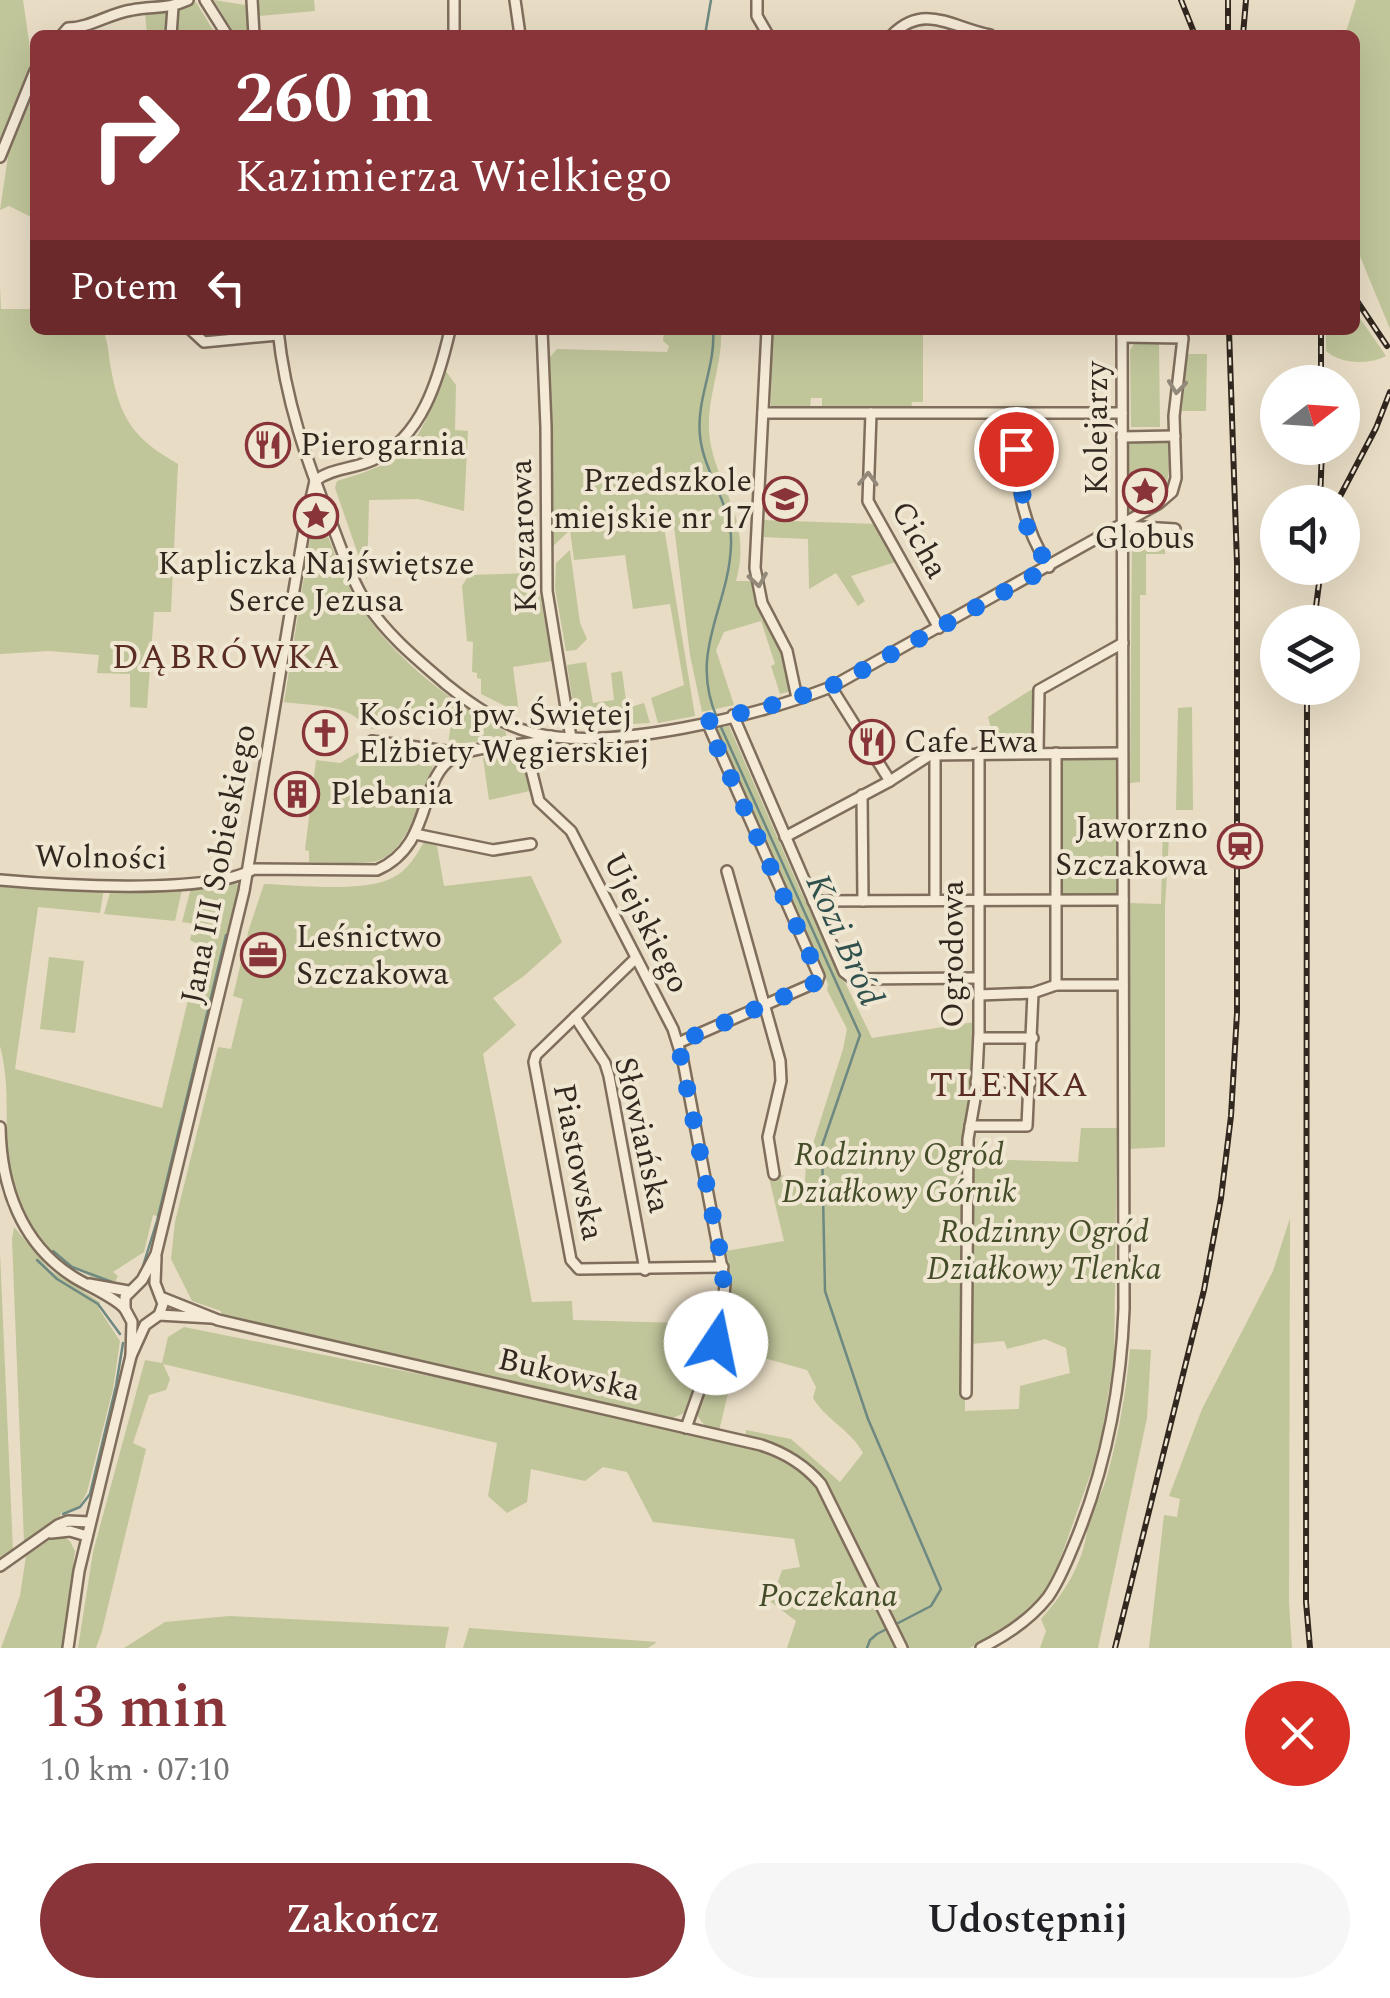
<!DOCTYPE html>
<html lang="pl">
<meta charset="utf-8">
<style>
:root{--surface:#fff;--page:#f6f6f6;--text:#202124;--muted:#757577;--accent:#883438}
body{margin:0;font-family:Spectral,serif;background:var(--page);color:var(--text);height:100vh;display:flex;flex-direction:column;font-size:38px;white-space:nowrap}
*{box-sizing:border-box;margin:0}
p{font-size:32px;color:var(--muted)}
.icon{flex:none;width:55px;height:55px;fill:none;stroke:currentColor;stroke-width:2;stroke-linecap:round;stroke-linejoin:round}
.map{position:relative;height:1648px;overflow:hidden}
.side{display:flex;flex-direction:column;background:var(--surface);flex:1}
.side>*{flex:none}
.guide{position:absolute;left:30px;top:30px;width:1330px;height:305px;border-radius:15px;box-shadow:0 10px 40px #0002;background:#883438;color:#fff;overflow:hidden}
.needle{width:65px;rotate:73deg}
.controls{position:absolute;left:1260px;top:365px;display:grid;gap:20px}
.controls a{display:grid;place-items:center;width:100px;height:100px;border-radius:50%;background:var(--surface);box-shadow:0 10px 40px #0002;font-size:50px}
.pin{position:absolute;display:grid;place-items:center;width:85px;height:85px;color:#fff;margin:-42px;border:5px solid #fff;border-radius:50%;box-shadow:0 2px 10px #0007}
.me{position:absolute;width:110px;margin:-55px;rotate:11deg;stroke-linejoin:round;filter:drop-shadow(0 0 8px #0008)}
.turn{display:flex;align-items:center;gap:35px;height:210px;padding:0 40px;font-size:45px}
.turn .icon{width:130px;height:130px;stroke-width:2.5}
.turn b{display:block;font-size:70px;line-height:85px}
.then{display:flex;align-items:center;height:95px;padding:0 40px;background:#0003;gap:20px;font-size:38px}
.round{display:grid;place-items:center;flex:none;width:105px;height:105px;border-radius:52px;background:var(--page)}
.summary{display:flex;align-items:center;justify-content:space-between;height:170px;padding:0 40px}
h1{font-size:60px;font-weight:600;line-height:75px;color:var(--accent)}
.button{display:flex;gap:20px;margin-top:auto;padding:20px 40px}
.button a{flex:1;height:115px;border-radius:60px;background:var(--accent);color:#fff;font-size:40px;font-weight:600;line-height:115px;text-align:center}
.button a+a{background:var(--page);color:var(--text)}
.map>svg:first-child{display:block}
.green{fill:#c1c59a}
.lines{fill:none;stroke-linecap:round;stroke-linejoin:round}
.stream{stroke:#6e8981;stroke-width:2.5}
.minor-casing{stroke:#806e5d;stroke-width:14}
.minor{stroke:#f4ead6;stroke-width:9}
.rail-casing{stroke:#32281f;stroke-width:6}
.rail{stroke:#f0e7d3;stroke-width:2.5;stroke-dasharray:8;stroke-linecap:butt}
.oneway{stroke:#93897a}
.route{stroke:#1a73e8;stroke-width:18;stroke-dasharray:0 32.4}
.labels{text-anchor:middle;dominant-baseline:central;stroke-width:8;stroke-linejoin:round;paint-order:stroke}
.street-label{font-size:32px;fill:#32281f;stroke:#f0e7d3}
.poi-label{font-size:32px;fill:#32281f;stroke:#f0e7d3;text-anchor:start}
.park-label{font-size:32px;font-style:italic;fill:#444c28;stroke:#f0e7d3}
.neighbourhood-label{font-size:35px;letter-spacing:2.5px;fill:#5a2d24;stroke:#f0e7d3}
.water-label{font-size:35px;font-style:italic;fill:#30504d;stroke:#f0e7d3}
</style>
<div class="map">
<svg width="1390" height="1648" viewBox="0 0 1390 1648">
<rect width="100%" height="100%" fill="#e8dcc4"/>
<g class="green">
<polygon points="0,0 23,0 33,69 12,111 0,149"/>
<polygon points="214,0 245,5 245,0 314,0 315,11 249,17 251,35 235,35"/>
<polygon points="1356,0 1390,0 1390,329 1355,244 1355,35 1345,35"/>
<polygon points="196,2 216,35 147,35 145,11 176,9"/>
<polygon points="35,76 35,224 35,219 9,206 0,210 10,143"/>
<path d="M0 285 1 309H35V330H103C109 345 108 354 111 369 120 419 134 439 178 464L171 612H154L147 708 130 707V674L97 673 99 655 49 651 0 654Z"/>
<path d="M1355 311 1386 356C1370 365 1340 364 1326 351V330H1355Z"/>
<path d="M664 330H721C723 364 707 396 709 430 712 483 754 517 736 581H752L762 620 767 621 783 652 791 691 780 694 771 666 775 664 761 621 724 632 716 650 734 705 702 712 690 655 674 526 664 527 695 716 658 723 651 698 684 685 670 604 633 609 625 555 574 560 570 530 552 547 550 357 557 349 667 352 669 346 663 341Z"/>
<polygon points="772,330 923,330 923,402 912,402 911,408 822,408 822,398 811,398 810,408 771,408"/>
<polygon points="1134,344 1159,344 1160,427 1131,427 1130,350"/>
<polygon points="1186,354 1207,354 1206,411 1182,411"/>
<path d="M445 370 456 385 455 430 468 431 464 511 418 499 369 500 367 580 335 488 337 481C416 458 418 444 445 370Z"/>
<path d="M1168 441C1170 491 1170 492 1127 518V443Z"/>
<path d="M315 509 318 510C331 543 342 578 361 608 396 660 452 703 506 732V738L448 745 451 723 378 712 375 729 366 728C351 703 310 706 284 702Z"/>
<polygon points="761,520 877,524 899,561 851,576 865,601 858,606 836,573 809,589 808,539 760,537"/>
<polygon points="1132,532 1165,534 1165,554 1146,554 1146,595 1140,595 1140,782 1130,783"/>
<polygon points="570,550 580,623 587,639 576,650 566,651 555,588 556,563"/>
<polygon points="536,573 552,661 513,667 519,713 481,694 481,679 477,678 477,673 472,672 473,642 467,641 462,586 469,575"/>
<polygon points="586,662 593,703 614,700 611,673 622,671 627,708 644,703 650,723 577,727 567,665"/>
<polygon points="1034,688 1036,746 996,748 988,717"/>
<polygon points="1192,707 1193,810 1176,810 1178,708"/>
<path d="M729 726 801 892 872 1038 975 1022 972 1099 964 1138 965 1411 1019 1409 1020 1386 1070 1373 1066 1348 1045 1339 1007 1349 1004 1341 971 1344 972 1159 1078 1162 1081 1128H1117L1114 1359 1102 1433 1092 1470 1054 1576 1046 1591 1024 1615 1007 1628 970 1648H908L823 1480C801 1455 777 1446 745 1437L746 1430 791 1439 840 1482 863 1453C851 1430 827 1421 813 1398L816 1387 807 1370 738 1351 719 1431 706 1427 698 1417V1405C716 1355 740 1305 726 1251L784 1241 769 1178 781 1175 805 1180 806 1166 843 1049 847 1029 827 990 828 984 817 957 716 734 714 729Z"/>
<path d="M361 751 435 760C424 790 408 858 372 862 351 864 329 862 309 862V851L305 850 316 760 340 763Z"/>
<polygon points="522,754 530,791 489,800 483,758"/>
<polygon points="1116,756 1116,893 1061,894 1060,757"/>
<polygon points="1163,819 1170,819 1165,907 1165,1147 1129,1149 1129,903 1161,904"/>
<path d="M424 842 437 846 444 886 531 876 562 942 524 976 493 998 516 1025 483 1054 532 1302 572 1301 573 1320 716 1324 684 1413 671 1419 221 1316V1311L192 1301 171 1259 175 1222 218 1047 231 1049 243 999 233 996 249 929 264 884C299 885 361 893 392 878 407 871 416 856 424 842Z"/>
<path d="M234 883 238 885 239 892 161 1217 153 1215 144 1252 113 1272 118 1276 113 1286C50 1265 9 1216 7 1147 6 1114 9 1079 0 1046V884L104 889 100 913 38 907 15 1069 162 1108 195 971 198 944 190 940 194 924 182 922 191 888Z"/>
<polygon points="180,887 182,890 175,921 104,914 111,889"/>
<polygon points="49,957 84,961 75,1033 40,1029"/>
<polygon points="1290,1218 1289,1603 1292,1648 1149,1648 1164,1515 1177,1517 1180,1499 1169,1496 1202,1409 1273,1271"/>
<polygon points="14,1227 50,1270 100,1302 99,1309 120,1341 113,1389 87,1492 79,1507 61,1513 60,1517 24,1542 12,1239"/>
<polygon points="0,1252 13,1551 0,1561"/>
<polygon points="184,1327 559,1402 778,1456 803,1471 822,1494 898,1648 787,1648 796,1621 771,1602 782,1570 800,1567 794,1539 653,1522 627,1472 603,1467 585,1481 531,1469 527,1502 507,1513 488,1496 497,1443 163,1364 170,1379 166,1390 149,1395 133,1443 146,1449 102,1631 96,1648 78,1648 93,1552 145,1360 162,1363 168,1337"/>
<path d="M1130 1349 1151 1350 1147 1418 1098 1648H1040L1046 1631 1041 1619C1064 1594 1083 1563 1087 1531 1088 1518 1101 1495 1106 1480 1118 1437 1126 1394 1130 1349Z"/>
<polygon points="61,1536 70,1541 75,1551 63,1648 1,1648 20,1596 26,1556 52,1538"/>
<polygon points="229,1616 449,1627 445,1648 124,1648 165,1622"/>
<polygon points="469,1628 657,1642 648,1648 463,1648"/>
</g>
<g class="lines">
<g class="stream">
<polyline points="705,35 711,0"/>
<path d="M713 330C716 366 696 399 700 436 704 475 733 505 731 545 729 608 688 651 717 718"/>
<polyline points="720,725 860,1035 822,1146 825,1291 868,1419 941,1589 931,1606 877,1634 870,1640 867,1648"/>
<polyline points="53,1251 72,1267 112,1282"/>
<polyline points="37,1260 57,1279 98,1304 120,1334"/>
<polyline points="143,1266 157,1221 226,935"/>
<polyline points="63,1514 80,1507 90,1494 116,1386 123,1343"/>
</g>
<defs>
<g id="minor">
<polyline points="205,0 227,35"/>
<polyline points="252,0 254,35"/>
<polyline points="454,0 454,35"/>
<polyline points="515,0 520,35"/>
<polyline points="757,0 757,16 768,35"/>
<path d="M62 35 68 28C90 28 110 13 132 10 152 6 169 9 188 0"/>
<polyline points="171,35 173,7"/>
<path d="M892 35C924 2 953 28 990 35"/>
<polyline points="0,157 35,71"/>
<polyline points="191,330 204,342 278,335"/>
<path d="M278 330C285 400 307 462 333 527 343 553 352 581 367 604 388 636 418 660 447 685 473 706 500 724 533 733 612 752 756 716 831 687L1158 504 1172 492 1176 478 1174 416 1183 338 1122 337"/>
<polyline points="542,330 546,427 547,591 571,738"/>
<polyline points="767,330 755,568 762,603 787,651 797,698"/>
<polyline points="763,413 1122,413"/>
<polyline points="871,413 868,501 939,628"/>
<path d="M1014 414C1017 472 1016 516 1049 567"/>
<polyline points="1122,437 1175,436"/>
<path d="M315 481C331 468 354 469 373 460 422 438 439 378 450 330"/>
<polyline points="1125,526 1175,529"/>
<polyline points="831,687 890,781"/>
<polyline points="733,715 844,972 853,979 978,978"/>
<polyline points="372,741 446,751 456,756"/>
<path d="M525 745 539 801 571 831 673 1029 683 1061 725 1284C722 1335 702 1381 686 1428"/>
<polyline points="1038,753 1039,690 1123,643"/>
<polyline points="935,754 935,900"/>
<polyline points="862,795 863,901"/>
<polyline points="415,834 493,850 531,844"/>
<polyline points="785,837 890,781 930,755 1122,753"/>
<polyline points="727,871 780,1061 781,1081 768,1137 774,1174"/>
<path d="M0 880C56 885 208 895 254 869L377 870C434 845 417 780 453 758 473 745 520 746 545 741L551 736"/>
<polyline points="813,901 1123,900"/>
<polyline points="635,959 536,1055 534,1062 571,1260 579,1269 723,1267"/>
<polyline points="1056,985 1056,753"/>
<polyline points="979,995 1033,993 1056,985 1123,985"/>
<polyline points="575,1017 605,1063 609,1076 645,1270"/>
<polyline points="979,1038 1033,1038"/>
<polyline points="678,1043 817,982 819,976 707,722"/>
<polyline points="976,1082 1031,1082"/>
<polyline points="970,1126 1027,1126 1033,993"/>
<path d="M0 1127C1 1186 21 1243 72 1276 87 1286 115 1297 125 1309"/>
<polyline points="89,1284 128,1291"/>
<path d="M163 1298 218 1320 761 1445C785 1453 804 1464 821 1484L902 1648"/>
<polyline points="159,1315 211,1318"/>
<polyline points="131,1356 132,1322 125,1309 125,1297 142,1280 156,1254 244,891 305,524 315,481"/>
<polyline points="966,1393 968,1139 976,1093 979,1033 979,753"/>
<polyline points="51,1533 70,1531 87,1536"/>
<polyline points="0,1566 58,1525 68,1521 90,1522"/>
<polyline points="68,1648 79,1571 131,1356 145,1325 159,1315 163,1304 155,1283 156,1257"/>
<path d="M981 1648C1007 1635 1030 1620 1048 1597 1060 1580 1067 1561 1075 1542 1106 1467 1121 1389 1124 1309L1122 330"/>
</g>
</defs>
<use href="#minor" class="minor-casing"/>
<use href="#minor" class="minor"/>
<defs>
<g id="rail">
<polyline points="1181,0 1195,35"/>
<polyline points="1228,0 1228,35"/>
<polyline points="1243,35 1246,0"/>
<polyline points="1355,298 1387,346"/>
<polyline points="1321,330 1321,382"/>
<polyline points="1320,502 1322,448"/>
<polyline points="1337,502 1376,428 1390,392"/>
<polyline points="1314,622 1321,568"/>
<polyline points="1307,688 1306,1602 1310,1648"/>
<polyline points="1115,1648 1204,1290 1221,1198 1231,1116 1237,1013 1237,563 1229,330"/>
</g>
</defs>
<use href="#rail" class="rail-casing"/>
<use href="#rail" class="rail"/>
</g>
<defs><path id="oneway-chevron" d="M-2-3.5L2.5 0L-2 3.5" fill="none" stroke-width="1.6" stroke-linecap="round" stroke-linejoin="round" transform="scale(2.5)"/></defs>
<g class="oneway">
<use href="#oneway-chevron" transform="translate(1177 387) rotate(96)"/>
<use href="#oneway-chevron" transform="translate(868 479) rotate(-88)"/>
<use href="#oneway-chevron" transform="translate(758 580) rotate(81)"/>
</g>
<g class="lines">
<polyline class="route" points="716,1343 724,1313 723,1267 678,1043 817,982 819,976 706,722 784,702 839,683 1049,567 1028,532 1016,449"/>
</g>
<defs>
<symbol id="restaurant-ring" viewBox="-11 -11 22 22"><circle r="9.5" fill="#f0e7d3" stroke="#883438" stroke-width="1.5"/><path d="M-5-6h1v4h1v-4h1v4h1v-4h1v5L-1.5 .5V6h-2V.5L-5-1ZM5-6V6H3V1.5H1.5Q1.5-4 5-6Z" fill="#883438"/></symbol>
<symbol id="sight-ring" viewBox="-11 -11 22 22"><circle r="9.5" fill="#f0e7d3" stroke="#883438" stroke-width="1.5"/><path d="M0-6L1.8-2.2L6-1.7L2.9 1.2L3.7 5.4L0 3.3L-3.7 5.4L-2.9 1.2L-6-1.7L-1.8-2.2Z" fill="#883438"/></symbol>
<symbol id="school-ring" viewBox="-11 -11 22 22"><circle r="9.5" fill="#f0e7d3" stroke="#883438" stroke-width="1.5"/><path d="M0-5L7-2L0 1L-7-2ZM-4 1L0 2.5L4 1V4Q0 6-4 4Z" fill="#883438"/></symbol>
<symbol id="church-ring" viewBox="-11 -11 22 22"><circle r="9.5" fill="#f0e7d3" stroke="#883438" stroke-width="1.5"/><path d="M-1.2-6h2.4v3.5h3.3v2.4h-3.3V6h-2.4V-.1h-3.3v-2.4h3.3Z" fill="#883438"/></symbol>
<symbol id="building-ring" viewBox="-11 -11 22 22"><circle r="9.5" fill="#f0e7d3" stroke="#883438" stroke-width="1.5"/><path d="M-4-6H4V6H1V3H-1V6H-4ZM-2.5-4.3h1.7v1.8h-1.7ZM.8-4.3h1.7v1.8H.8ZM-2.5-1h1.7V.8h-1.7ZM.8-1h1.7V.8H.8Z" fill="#883438"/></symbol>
<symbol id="station-ring" viewBox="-11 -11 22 22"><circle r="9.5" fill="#f0e7d3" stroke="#883438" stroke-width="1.5"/><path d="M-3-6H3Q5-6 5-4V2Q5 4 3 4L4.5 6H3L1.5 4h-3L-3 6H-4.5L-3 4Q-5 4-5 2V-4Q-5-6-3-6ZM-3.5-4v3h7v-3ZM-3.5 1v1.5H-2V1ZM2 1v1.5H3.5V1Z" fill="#883438"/></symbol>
<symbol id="office-ring" viewBox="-11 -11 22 22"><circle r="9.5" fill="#f0e7d3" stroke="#883438" stroke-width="1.5"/><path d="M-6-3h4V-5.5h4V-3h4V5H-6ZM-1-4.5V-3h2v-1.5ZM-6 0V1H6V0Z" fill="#883438"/></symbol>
</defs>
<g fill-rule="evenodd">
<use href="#restaurant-ring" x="243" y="420" width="50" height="50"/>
<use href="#sight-ring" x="1120" y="466" width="50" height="50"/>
<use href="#school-ring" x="760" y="474" width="50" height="50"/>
<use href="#sight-ring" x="291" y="491" width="50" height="50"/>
<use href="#church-ring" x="300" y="708" width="50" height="50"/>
<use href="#restaurant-ring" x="847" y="717" width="50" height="50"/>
<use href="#building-ring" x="272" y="769" width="50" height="50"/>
<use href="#station-ring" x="1215" y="821" width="50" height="50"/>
<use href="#office-ring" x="238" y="930" width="50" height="50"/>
</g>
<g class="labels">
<g class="street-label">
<text transform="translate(1097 428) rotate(-90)">Kolejarzy</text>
<text transform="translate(524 536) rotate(-92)">Koszarowa</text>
<text transform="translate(919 540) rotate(61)">Cicha</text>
<text transform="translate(101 858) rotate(1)">Wolności</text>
<text transform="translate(219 864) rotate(-79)">Jana III Sobieskiego</text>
<text transform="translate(646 923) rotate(63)">Ujejskiego</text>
<text transform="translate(953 954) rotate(-90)">Ogrodowa</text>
<text transform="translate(642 1135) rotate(77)">Słowiańska</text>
<text transform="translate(578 1162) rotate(79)">Piastowska</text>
<text transform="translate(569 1375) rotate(13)">Bukowska</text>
</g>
<g class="poi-label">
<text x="300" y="445">Pierogarnia</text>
<text x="752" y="481" text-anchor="end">Przedszkole<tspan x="752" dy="37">miejskie nr 17</tspan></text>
<text x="1145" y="538" text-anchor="middle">Globus</text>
<text x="316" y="564" text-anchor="middle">Kapliczka Najświętsze<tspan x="316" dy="37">Serce Jezusa</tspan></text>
<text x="358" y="715">Kościół pw. Świętej<tspan x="358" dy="37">Elżbiety Węgierskiej</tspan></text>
<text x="904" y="742">Cafe Ewa</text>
<text x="330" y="794">Plebania</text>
<text x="1208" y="828" text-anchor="end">Jaworzno<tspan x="1208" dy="37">Szczakowa</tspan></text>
<text x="296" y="937">Leśnictwo<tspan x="296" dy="37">Szczakowa</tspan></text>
</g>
<g class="park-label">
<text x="899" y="1155">Rodzinny Ogród<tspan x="899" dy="37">Działkowy Górnik</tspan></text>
<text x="1044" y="1232">Rodzinny Ogród<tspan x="1044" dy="37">Działkowy Tlenka</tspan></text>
<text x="828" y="1596">Poczekana</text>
</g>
<g class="neighbourhood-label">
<text x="227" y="657">DĄBRÓWKA</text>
<text x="1010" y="1085">TLENKA</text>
</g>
<g class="water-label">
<text transform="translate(844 940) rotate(66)">Kozi Bród</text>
</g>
</g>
</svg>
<div class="controls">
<a><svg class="needle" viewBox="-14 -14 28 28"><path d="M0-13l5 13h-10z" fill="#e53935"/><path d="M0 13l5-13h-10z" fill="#757577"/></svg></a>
<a><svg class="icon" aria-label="sound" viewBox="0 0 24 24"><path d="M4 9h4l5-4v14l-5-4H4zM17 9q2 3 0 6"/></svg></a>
<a><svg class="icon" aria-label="layers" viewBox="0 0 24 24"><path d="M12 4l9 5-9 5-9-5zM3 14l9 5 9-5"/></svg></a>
</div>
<div class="pin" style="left:1016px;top:449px;background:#d93025"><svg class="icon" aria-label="arrive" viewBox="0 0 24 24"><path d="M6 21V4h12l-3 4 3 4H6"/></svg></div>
<svg class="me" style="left:716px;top:1343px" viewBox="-20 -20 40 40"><circle r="19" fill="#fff"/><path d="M0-13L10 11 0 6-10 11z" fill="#1a73e8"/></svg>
<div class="guide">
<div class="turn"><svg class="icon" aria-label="right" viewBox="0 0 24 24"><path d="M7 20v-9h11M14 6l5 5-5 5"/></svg><div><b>260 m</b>Kazimierza Wielkiego</div></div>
<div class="then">Potem<svg class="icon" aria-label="left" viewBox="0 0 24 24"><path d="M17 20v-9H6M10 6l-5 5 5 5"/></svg></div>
</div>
</div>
<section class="side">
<div class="summary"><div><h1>13 min</h1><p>1.0 km · 07:10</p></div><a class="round" style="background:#d93025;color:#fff"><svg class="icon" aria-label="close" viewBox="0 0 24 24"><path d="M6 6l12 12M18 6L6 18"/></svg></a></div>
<div class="button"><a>Zakończ</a><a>Udostępnij</a></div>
</section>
